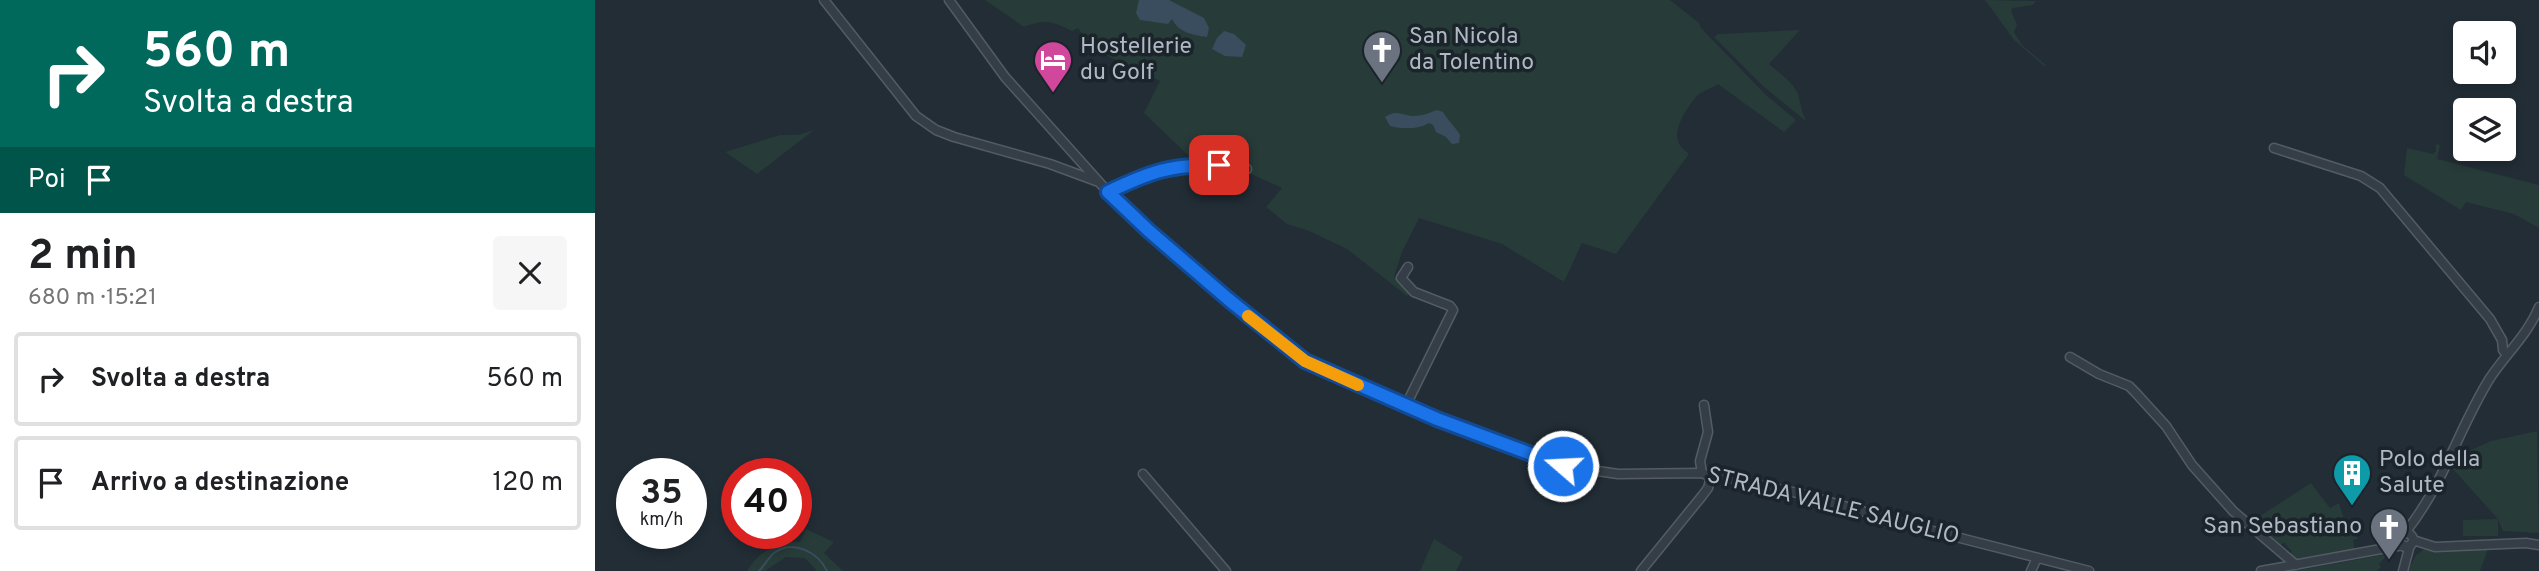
<!DOCTYPE html>
<html lang="it">
<meta charset="utf-8">
<style>
:root{--surface:#fff;--page:#f6f6f6;--text:#202124;--muted:#757577;--line:#e0e0e0}
body{margin:0;font-family:Overpass,sans-serif;background:var(--page);color:var(--text);height:100vh;display:flex;flex-direction:column;font-size:26px;white-space:nowrap}
*{box-sizing:border-box;margin:0}
p{font-size:23px;color:var(--muted)}
.icon{flex:none;width:38px;height:38px;fill:none;stroke:currentColor;stroke-width:2;stroke-linecap:round;stroke-linejoin:round}
.map{position:relative;flex:1;overflow:hidden}
.sheet{display:flex;flex-direction:column;background:var(--surface);width:595px}
.sheet>*{flex:none}
.top-card{background:#00695c;color:#fff;overflow:hidden}
.controls{position:absolute;left:1858px;top:21px;display:grid;gap:14px}
.controls a{display:grid;place-items:center;width:63px;height:63px;border-radius:7px;background:var(--surface);box-shadow:0 4px 10px #0003;font-size:35px}
.speed{position:absolute;left:21px;top:458px;display:flex;gap:14px;font-size:35px;font-weight:700;text-align:center}
.speed>*{display:grid;place-content:center;width:91px;height:91px;border-radius:50%;background:var(--surface);box-shadow:0 4px 10px #0003;line-height:1}
.speed small{font-size:18px;font-weight:400}
.speed .limit{border:10px solid #d22;background:#fff;color:#111}
.pin{position:absolute;display:grid;place-items:center;width:60px;height:60px;color:#fff;margin:-30px;border-radius:14px;box-shadow:0 4px 10px #0006}
.me{position:absolute;width:77px;margin:-38px;rotate:289deg;stroke-linejoin:round;filter:drop-shadow(0 0 5px #0008)}
.turn{display:flex;align-items:center;gap:24px;height:147px;padding:0 28px;font-size:32px}
.turn .icon{width:91px;height:91px;stroke-width:2.5}
.turn b{display:block;font-size:49px;line-height:60px}
.then{display:flex;align-items:center;height:66px;padding:0 28px;background:#0003;gap:14px;font-size:26px}
.round{display:grid;place-items:center;flex:none;width:74px;height:74px;border-radius:7px;background:var(--page)}
.summary{display:flex;align-items:center;justify-content:space-between;height:119px;padding:0 28px}
h1{font-size:42px;font-weight:700;line-height:52px}
ul{padding:0;list-style:none}
li{display:flex;align-items:center;gap:21px;height:94px;margin:0 14px 10px;padding:0 14px;border:4px solid var(--line);border-radius:7px}
li div{flex:1}
li b{display:block;font-size:26px}
li em{font-style:normal}
main{display:flex;flex:1;min-height:0}
.map>svg:first-child{display:block}
.green{fill:#273b39}
.water{fill:#394d5e}
.lines{fill:none;stroke-linecap:round;stroke-linejoin:round}
.stream{stroke:#394d5e;stroke-width:2}
.minor-casing{stroke:#535c64;stroke-width:11}
.minor{stroke:#353e46;stroke-width:8}
.route-casing{stroke:#114b97;stroke-width:18}
.route{stroke:#1a73e8;stroke-width:12}
.slow{stroke:#f59e0b;stroke-width:12}
.labels{text-anchor:middle;dominant-baseline:central;stroke-width:7;stroke-linejoin:round;paint-order:stroke}
.poi-label{font-size:23px;fill:#b0b9c3;stroke:#1b232b;text-anchor:start}
.street-label{font-size:23px;fill:#b0b9c3;stroke:#1b232b}
</style>
<main>
<section class="sheet">
<div class="top-card">
<div class="turn"><svg class="icon" aria-label="right" viewBox="0 0 24 24"><path d="M7 20v-9h11M14 6l5 5-5 5"/></svg><div><b>560 m</b>Svolta a destra</div></div>
<div class="then">Poi<svg class="icon" aria-label="arrive" viewBox="0 0 24 24"><path d="M6 21V4h12l-3 4 3 4H6"/></svg></div>
</div>
<div class="summary"><div><h1>2 min</h1><p>680 m · 15:21</p></div><a class="round"><svg class="icon" aria-label="close" viewBox="0 0 24 24"><path d="M6 6l12 12M18 6L6 18"/></svg></a></div>
<ul>
<li><svg class="icon" aria-label="right" viewBox="0 0 24 24"><path d="M7 20v-9h11M14 6l5 5-5 5"/></svg><div><b>Svolta a destra</b></div><em>560 m</em></li>
<li><svg class="icon" aria-label="arrive" viewBox="0 0 24 24"><path d="M6 21V4h12l-3 4 3 4H6"/></svg><div><b>Arrivo a destinazione</b></div><em>120 m</em></li>
</ul>
</section>
<div class="map">
<svg width="1944" height="571" viewBox="0 0 1944 571">
<rect width="100%" height="100%" fill="#222d36"/>
<g class="green">
<path d="M390 0H1075L1104 23 1106 28 1171 95 1201 120 1189 132 1123 84C1117 88 1108 91 1103 95 1094 104 1078 129 1083 141 1085 147 1090 150 1094 154L1021 254 987 243 969 282 907 244 824 218 807 252 799 277 815 292 812 296 752 249 714 231 692 224 671 207 687 188 654 173 652 164 600 162 549 113 565 81 513 56 497 55 491 39 483 28 477 31C456 21 450 19 429 27Z"/>
<polygon points="1390,0 1441,1 1438,5 1418,8 1416,10 1422,25 1419,32 1427,45 1452,66 1449,66 1419,40"/>
<path d="M1205 30 1174 64C1183 72 1199 83 1203 94 1206 104 1206 112 1212 122L1168 86 1119 37 1123 34Z"/>
<polygon points="219,130 162,174 130,152 185,135 203,135"/>
<polygon points="1841,144 1845,145 1842,159 1944,185 1944,228 1919,214 1871,202 1866,210 1809,175 1812,148 1838,154 1841,151"/>
<polygon points="1942,431 1944,533 1908,531 1903,519 1903,536 1868,536 1868,520 1903,519 1858,469 1865,455 1896,441"/>
<polygon points="1716,483 1735,508 1744,503 1751,526 1761,521 1765,522 1761,529 1762,539 1758,540 1760,550 1702,562 1695,555 1697,552 1689,542 1684,547 1658,523 1665,516"/>
<path d="M211 529 239 542 229 553 248 571H222L210 558 191 557 170 571H152C164 551 182 541 205 542Z"/>
<polygon points="839,539 868,557 861,571 825,571"/>
<polygon points="1829,549 1841,552 1893,549 1885,571 1813,571 1821,555"/>
<polygon points="1793,554 1784,564 1786,567 1782,571 1699,571"/>
</g>
<g class="water">
<path d="M544 0H574L609 18 614 28 612 37C598 35 584 33 577 19L573 24 545 20 541 13Z"/>
<polygon points="629,31 639,34 651,45 647,57 630,56 617,49 622,38"/>
<path d="M842 110 848 112C853 121 860 126 865 135L864 143 857 144 851 137 841 132 838 125 834 123C822 130 808 129 795 126L790 117C801 109 806 115 818 116 827 116 834 113 842 110Z"/>
</g>
<g class="lines">
<path class="stream" d="M164 571C169 566 174 557 179 553 198 539 223 552 232 571"/>
<defs>
<g id="minor">
<polyline points="229,0 321,116 341,130 359,137 455,164 501,181"/>
<polyline points="354,0 410,77 513,192 554,231 653,316 710,361 842,419 913,447 969,466 1023,474 1107,473 1116,477 1129,477 1207,494 1326,528 1494,571"/>
<polyline points="1679,148 1766,176 1785,188 1895,319 1907,340 1908,350 1912,355"/>
<path d="M513 192C526 186 540 177 553 173 585 162 619 164 652 169"/>
<polyline points="1475,357 1504,374 1534,386 1540,392 1571,426 1597,465 1638,511 1701,565"/>
<polyline points="811,405 858,310 855,306 819,292 806,278 813,267"/>
<polyline points="1107,473 1105,461 1113,432 1109,405"/>
<polyline points="548,474 631,571"/>
<circle cx="1811" cy="540" r="7"/>
<path d="M1809 534C1849 485 1863 429 1895 378 1911 354 1933 334 1944 307"/>
<polyline points="1818,540 1840,547 1931,543 1944,545"/>
<polyline points="1046,571 1107,496 1113,488 1116,477"/>
<polyline points="1436,571 1442,558"/>
<polyline points="1666,571 1808,545"/>
<polyline points="1808,571 1815,545"/>
</g>
</defs>
<use href="#minor" class="minor-casing"/>
<use href="#minor" class="minor"/>
</g>
<g class="lines">
<defs>
<path id="route" d="M624 165C575 165 557 171 513 192L554 231 633 299 710 361 842 419 968 466"/>
</defs>
<use href="#route" class="route-casing"/>
<use href="#route" class="route"/>
<polyline class="slow" points="653,316 710,361 763,385"/>
</g>
<defs>
<symbol id="church-pin" viewBox="-11 -11 22 30"><path d="M0 17L-7.5 6A9.5 9.5 0 1 1 7.5 6Z" fill="#6b7280" stroke="#1b232b"/><path d="M-1.2-6h2.4v3.5h3.3v2.4h-3.3V6h-2.4V-.1h-3.3v-2.4h3.3Z" fill="#fff"/></symbol>
<symbol id="hotel-pin" viewBox="-11 -11 22 30"><path d="M0 17L-7.5 6A9.5 9.5 0 1 1 7.5 6Z" fill="#d1479c" stroke="#1b232b"/><path d="M-6-4.5h1.5V1H6V5H4.5V3h-9V5H-6ZM-4 0a1.8 1.8 0 1 1 3.6 0ZM.5 0V-2.5h3Q6-2.5 6 0Z" fill="#fff"/></symbol>
<symbol id="building-pin" viewBox="-11 -11 22 30"><path d="M0 17L-7.5 6A9.5 9.5 0 1 1 7.5 6Z" fill="#0f9aa8" stroke="#1b232b"/><path d="M-4-6H4V6H1V3H-1V6H-4ZM-2.5-4.3h1.7v1.8h-1.7ZM.8-4.3h1.7v1.8H.8ZM-2.5-1h1.7V.8h-1.7ZM.8-1h1.7V.8H.8Z" fill="#fff"/></symbol>
</defs>
<g fill-rule="evenodd">
<use href="#church-pin" x="765" y="28" width="44" height="60"/>
<use href="#hotel-pin" x="436" y="38" width="44" height="60"/>
<use href="#building-pin" x="1735" y="451" width="44" height="60"/>
<use href="#church-pin" x="1772" y="505" width="44" height="60"/>
</g>
<g class="labels">
<g class="poi-label">
<text x="814" y="37">San Nicola<tspan x="814" dy="26">da Tolentino</tspan></text>
<text x="485" y="47">Hostellerie<tspan x="485" dy="26">du Golf</tspan></text>
<text x="1784" y="460">Polo della<tspan x="1784" dy="26">Salute</tspan></text>
<text x="1767" y="527" text-anchor="end">San Sebastiano</text>
</g>
<g class="street-label">
<text transform="translate(1238 507) rotate(14)">STRADA VALLE SAUGLIO</text>
</g>
</g>
</svg>
<div class="controls">
<a><svg class="icon" aria-label="sound" viewBox="0 0 24 24"><path d="M4 9h4l5-4v14l-5-4H4zM17 9q2 3 0 6"/></svg></a>
<a><svg class="icon" aria-label="layers" viewBox="0 0 24 24"><path d="M12 4l9 5-9 5-9-5zM3 14l9 5 9-5"/></svg></a>
</div>
<div class="speed"><div>35<small>km/h</small></div><div class="limit">40</div></div>
<div class="pin" style="left:624px;top:165px;background:#d93025"><svg class="icon" aria-label="arrive" viewBox="0 0 24 24"><path d="M6 21V4h12l-3 4 3 4H6"/></svg></div>
<svg class="me" style="left:968px;top:466px" viewBox="-20 -20 40 40"><circle r="17" fill="#1a73e8" stroke="#fff" stroke-width="3"/><path d="M0-11L8 9 0 5-8 9z" fill="#fff"/></svg>
</div>
</main>
